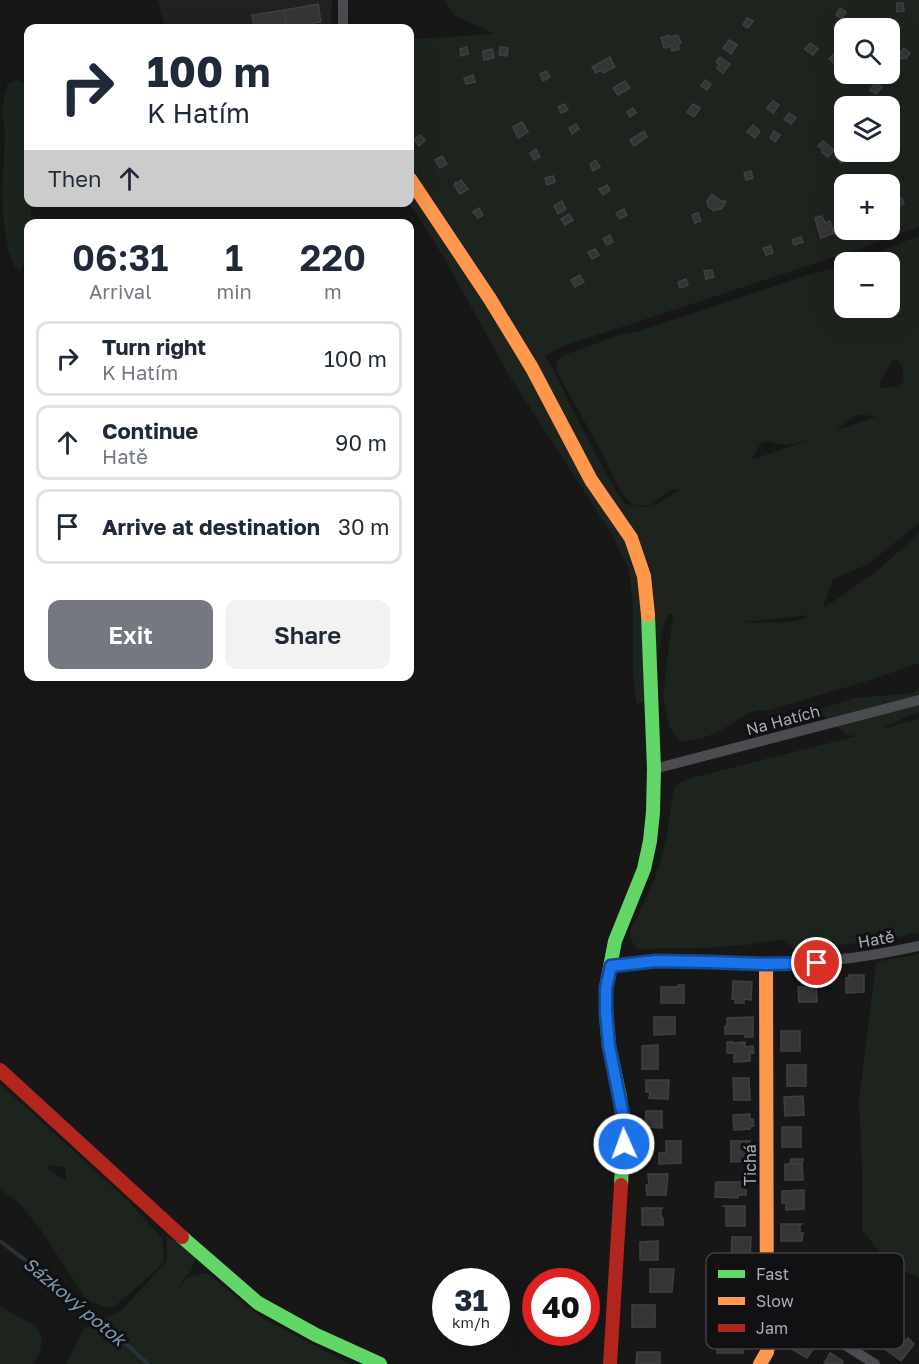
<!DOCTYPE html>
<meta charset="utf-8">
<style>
:root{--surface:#fff;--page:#f2f2f3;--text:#1f2937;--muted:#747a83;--line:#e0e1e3;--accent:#757880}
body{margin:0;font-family:"Golos Text",sans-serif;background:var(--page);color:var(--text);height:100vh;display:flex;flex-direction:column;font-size:22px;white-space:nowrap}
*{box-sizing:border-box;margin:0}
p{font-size:20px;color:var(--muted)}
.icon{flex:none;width:33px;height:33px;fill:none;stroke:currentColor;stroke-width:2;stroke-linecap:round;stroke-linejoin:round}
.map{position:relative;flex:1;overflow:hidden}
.side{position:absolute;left:24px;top:219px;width:390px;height:462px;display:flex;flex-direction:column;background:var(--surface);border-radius:12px;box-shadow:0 6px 24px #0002}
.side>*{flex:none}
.banner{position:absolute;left:24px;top:24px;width:390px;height:183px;border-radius:12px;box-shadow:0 6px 24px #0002;background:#fff;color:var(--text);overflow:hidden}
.controls{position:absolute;left:834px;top:18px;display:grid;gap:12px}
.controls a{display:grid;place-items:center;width:66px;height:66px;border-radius:12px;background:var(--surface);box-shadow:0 6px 24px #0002;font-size:30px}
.speed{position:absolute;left:432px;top:1268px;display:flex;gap:12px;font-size:30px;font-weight:700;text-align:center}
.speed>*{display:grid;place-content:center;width:78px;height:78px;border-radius:50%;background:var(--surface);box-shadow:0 6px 24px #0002;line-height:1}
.speed small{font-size:15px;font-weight:400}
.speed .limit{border:9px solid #d22;background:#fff;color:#111}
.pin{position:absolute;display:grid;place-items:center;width:51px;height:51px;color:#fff;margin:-26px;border:3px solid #fff;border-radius:50%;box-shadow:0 2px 6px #0007}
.me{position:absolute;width:66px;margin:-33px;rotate:358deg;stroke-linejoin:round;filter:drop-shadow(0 0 4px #0008)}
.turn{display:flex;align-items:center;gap:21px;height:126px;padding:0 24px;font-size:27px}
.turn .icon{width:78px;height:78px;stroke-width:2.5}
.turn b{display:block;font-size:42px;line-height:51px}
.then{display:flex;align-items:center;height:57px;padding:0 24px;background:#0003;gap:12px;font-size:22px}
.eta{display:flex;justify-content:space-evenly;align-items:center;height:102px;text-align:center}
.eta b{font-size:36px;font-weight:600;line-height:42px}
.action{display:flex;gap:12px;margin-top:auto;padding:12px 24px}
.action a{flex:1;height:69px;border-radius:12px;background:var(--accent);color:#fff;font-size:24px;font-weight:600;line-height:69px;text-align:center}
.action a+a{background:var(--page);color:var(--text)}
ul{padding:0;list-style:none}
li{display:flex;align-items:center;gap:18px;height:75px;margin:0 12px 9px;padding:0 12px;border:3px solid var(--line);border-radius:12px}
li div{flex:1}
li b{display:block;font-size:22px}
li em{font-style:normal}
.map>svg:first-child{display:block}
.built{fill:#212123}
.green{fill:#1d241e;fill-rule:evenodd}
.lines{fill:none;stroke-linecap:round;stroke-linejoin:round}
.stream{stroke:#2a3239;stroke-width:4}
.building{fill:#353536;stroke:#3f4043;stroke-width:1.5}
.street{stroke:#4b4c50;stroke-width:10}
.fast{stroke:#63d668;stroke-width:14}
.slow{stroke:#ff974d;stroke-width:14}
.jam{stroke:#b3261e;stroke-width:14}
.route-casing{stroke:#114b97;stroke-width:15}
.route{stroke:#1a73e8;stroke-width:10}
.labels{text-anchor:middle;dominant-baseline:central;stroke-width:6;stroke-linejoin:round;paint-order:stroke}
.street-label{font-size:16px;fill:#a8adb8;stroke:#111113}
.water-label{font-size:18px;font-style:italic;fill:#7f9bb3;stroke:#111113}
.key{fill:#111113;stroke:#3e4045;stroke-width:1.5}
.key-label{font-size:16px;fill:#a8adb8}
</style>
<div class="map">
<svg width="919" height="1364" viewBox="0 0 919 1364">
<rect width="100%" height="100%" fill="#171717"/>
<polygon class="built" points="158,0 332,0 331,28 165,28"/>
<g class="green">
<path d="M444 0H919V227L847 253 561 347 544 356C556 371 562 388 570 405 587 438 604 471 624 503 649 512 659 504 680 489L668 491 651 505 641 506 632 504 622 494 601 451 557 372V362L564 355 617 336 642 330 815 273 844 266V308H890V262H859L872 259 883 250 919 236V523L867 565 833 579 823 607 831 603 876 572 919 533V663L867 681 769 710C764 710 759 710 755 711 747 713 741 717 734 722 718 733 700 741 681 741L670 728 663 695 673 615 668 614 663 629 650 700 636 704 633 671V605L629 570 613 536 507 372 446 261 414 210 408 203 410 202V34H411L419 39 495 34 454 15ZM844 28H890V74H844ZM844 106H890V152H844ZM844 184H890V230H844ZM894 359C904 363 903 373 904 382L894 387 882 388 879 383ZM856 415 877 416 835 431ZM807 440V441L751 460 761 443 768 441C782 447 793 444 807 440ZM810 615C798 625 760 623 743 622Z"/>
<path d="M16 80 25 83 28 86V202L31 203V223L28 224C28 241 28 257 20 272 0 257 2 186 4 158 4 150 5 142 5 134 4 124 1 112 3 102 4 96 6 90 8 84Z"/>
<path d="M919 688V713L907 716 881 729 919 719V934L912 933 893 939 869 941 815 949 795 950 783 939 746 945 703 948 637 949 632 941 629 932C646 900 658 875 666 840 670 823 670 805 674 788L679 783 691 778 857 736 847 735 817 710 855 698 913 693Z"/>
<polygon points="919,954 919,1277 903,1271 884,1257 862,1230 862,1164 859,1102 876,962"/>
<path d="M0 1084 126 1199 162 1238 164 1254 163 1264 115 1306 108 1308 87 1300 41 1230 18 1202 0 1189ZM48 1165 64 1167 66 1170V1181L49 1170Z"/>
<polygon points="167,1236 196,1256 192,1269 173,1294 188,1277 207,1273 262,1318 350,1364 66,1364 84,1329 122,1310 167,1261"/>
<polygon points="0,1306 35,1326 42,1337 40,1352 32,1364 0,1364"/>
</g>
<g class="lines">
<polyline class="stream" points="0,1241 78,1300 148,1364"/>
</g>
<g class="building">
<polygon points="897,3 903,3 904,11 897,12"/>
<polygon points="318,4 321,22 287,28 284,10"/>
<polygon points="840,8 846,12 842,19 836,15"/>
<polygon points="284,10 287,28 254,28 252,15"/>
<polygon points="747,18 753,21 748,28 743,25"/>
<polygon points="669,35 669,37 678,35 681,43 678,44 679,49 672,51 671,46 664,48 661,38"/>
<polygon points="729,40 737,45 731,54 723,48"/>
<polygon points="810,43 818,49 813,55 805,49"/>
<polygon points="467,47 468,54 461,56 460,49"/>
<polygon points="500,47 508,48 507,56 499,55"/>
<polygon points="904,48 910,53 906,59 904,57 902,59 898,56"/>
<polygon points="492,49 494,58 484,60 483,51"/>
<polygon points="835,53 840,59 835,64 829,59"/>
<polygon points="610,57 615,67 603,73 601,70 596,73 592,67"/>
<polygon points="720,57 730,64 723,73 717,68 719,64 716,62"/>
<polygon points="546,71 550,77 543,81 540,74"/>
<polygon points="473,75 475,82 466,84 464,78"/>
<polygon points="705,80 711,84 707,90 701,86"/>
<polygon points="625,81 630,88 618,95 613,88"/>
<polygon points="876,82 882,87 876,94 870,90"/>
<polygon points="773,101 779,105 773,113 767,108"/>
<polygon points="565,104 568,110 561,113 558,107"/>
<polygon points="693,104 700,108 694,117 687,112"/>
<polygon points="633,108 636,113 630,117 627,112"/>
<polygon points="789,113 796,118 791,124 784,119"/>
<polygon points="522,122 528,132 518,138 513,127"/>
<polygon points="576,124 579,129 572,134 569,128"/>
<polygon points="753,125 760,131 755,138 747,132"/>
<polygon points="644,131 647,137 634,146 630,140"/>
<polygon points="774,131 780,135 775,142 770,138"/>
<polygon points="420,135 425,140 419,146 414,140"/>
<polygon points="823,141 834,150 828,157 822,152 823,150 818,146"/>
<polygon points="536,149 540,157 534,160 530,153"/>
<polygon points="840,151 847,158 841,163 835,156"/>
<polygon points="442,156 447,164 440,168 435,160"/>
<polygon points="596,160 600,167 593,171 590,164"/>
<polygon points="751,171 753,178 746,180 744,173"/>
<polygon points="553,176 555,182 547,185 545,178"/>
<polygon points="461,180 468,189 460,194 454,185 456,182 457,183"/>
<polygon points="607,185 610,190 603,195 599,189"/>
<polygon points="712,194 722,202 724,200 726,202 721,209 718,210 715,208 714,211 708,206 707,201"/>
<polygon points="902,198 904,204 899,206 897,200"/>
<polygon points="562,201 566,209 558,214 554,206"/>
<polygon points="479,208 483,215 478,218 473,212"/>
<polygon points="624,209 627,215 620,219 616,213"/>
<polygon points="698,213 701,221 695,223 692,215"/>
<polygon points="569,214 573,220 565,225 561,219"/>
<polygon points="822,216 825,223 830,221 834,233 821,238 815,218"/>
<polygon points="610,235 613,242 607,245 603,239"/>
<polygon points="801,237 803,242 794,245 792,240"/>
<polygon points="771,246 773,253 766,255 763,248"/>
<polygon points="595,249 599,255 592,259 588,252"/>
<polygon points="712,270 714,277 706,279 704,271"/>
<polygon points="580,275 584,282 575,287 571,280"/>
<polygon points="686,279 688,285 680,288 678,282"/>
<polygon points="849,975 864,975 864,992 846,993 846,978 849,978"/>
<polygon points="733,981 752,982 751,1000 744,999 744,1003 735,1003 735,999 732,999"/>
<polygon points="809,984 816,984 817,1002 799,1002 798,987 809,987"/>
<polygon points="678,985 684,985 684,1003 661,1003 661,987 678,987"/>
<polygon points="654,1017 675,1017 675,1034 654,1035"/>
<polygon points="753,1017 753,1037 745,1037 745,1034 725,1034 725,1026 727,1026 727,1018"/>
<rect x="781" y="1031" width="19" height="20"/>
<polygon points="727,1042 733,1042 733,1043 745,1042 745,1047 753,1046 754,1053 750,1053 750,1061 734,1062 734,1053 727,1053"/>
<polygon points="658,1045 658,1069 642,1069 642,1046"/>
<rect x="787" y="1065" width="19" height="21"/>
<polygon points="733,1078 749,1078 750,1100 734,1100"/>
<polygon points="646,1080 669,1080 668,1099 649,1098 650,1092 646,1092"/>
<polygon points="803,1096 804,1115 785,1116 784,1097"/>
<polygon points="646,1111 662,1111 662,1128 645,1127"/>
<polygon points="750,1114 750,1119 753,1119 754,1126 750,1126 750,1129 734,1130 733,1115"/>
<rect x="782" y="1127" width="19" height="20"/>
<polygon points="645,1131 645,1138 633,1138 632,1132"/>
<polygon points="666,1141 681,1141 681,1163 659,1164 659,1153 666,1153"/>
<polygon points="731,1141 750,1141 750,1146 755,1147 755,1157 750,1157 750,1161 731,1162"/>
<polygon points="791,1159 803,1159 802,1164 790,1164"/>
<polygon points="785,1164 802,1164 803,1180 785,1180"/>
<polygon points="648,1174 668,1174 666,1195 647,1195 646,1185 649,1185"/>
<polygon points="716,1182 746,1182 746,1195 738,1195 738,1198 715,1197"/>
<polygon points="804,1190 804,1209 786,1210 786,1203 782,1203 782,1191"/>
<polygon points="722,1206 745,1206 745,1226 726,1226 726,1206"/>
<polygon points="642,1208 663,1208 661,1209 661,1217 663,1218 663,1225 642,1225"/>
<polygon points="781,1224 803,1224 800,1224 800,1233 803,1233 802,1241 781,1241"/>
<polygon points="732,1237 751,1237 750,1258 731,1258"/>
<polygon points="658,1241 658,1260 640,1260 640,1242"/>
<polygon points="650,1269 674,1269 672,1292 650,1292"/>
<rect x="632" y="1305" width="23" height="22"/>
<polygon points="802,1334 817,1343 807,1358 792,1349"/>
<polygon points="896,1334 905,1341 908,1338 914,1344 901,1361 885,1349"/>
<polygon points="716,1335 741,1335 739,1336 739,1348 743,1348 743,1353 717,1353"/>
<polygon points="637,1352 660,1352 660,1364 636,1364"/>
<polygon points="830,1353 843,1361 842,1364 824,1364"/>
</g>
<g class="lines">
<g class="street">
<polyline points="343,0 343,28"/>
<polyline points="654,769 919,700"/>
<path d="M611 966C626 965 642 962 657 961 694 960 731 965 768 964 819 964 869 957 919 946"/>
<polyline points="766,1295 875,1364"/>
<polyline points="768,1352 794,1312"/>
</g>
<g class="fast">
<polyline points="621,1185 624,1132 620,1097 609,1046 606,1013 606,988 615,941 644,869 650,841 653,812 654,769 648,615"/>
<polyline points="182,1237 258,1303 316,1335 380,1364"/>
</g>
<g class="slow">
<polyline points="410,179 490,299 532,368 591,480 631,538 644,576 648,615"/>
<polyline points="760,1364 767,1352 766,965"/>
</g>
<g class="jam">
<polyline points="0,1070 182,1237"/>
<polyline points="610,1364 621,1185"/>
</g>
</g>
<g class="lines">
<defs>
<polyline id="route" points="624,1144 623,1116 609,1046 606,1012 606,988 611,966 656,961 709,962 766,964 817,963"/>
</defs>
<use href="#route" class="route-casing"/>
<use href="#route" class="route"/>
</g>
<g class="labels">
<g class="street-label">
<text transform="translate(783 720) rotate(-15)">Na Hatích</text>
<text transform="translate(876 939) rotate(-10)">Hatě</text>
<text transform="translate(750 1165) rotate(-90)">Tichá</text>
</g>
<g class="water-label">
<text transform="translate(75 1301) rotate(40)">Sázkový potok</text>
</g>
</g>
<rect x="706" y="1253" width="198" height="96" rx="9" class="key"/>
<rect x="718" y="1270" width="27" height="8" fill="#63d668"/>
<rect x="718" y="1297" width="27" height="8" fill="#ff974d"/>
<rect x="718" y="1324" width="27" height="8" fill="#b3261e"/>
<g class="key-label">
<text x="756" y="1280">Fast</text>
<text x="756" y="1307">Slow</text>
<text x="756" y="1334">Jam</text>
</g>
</svg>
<div class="controls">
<a><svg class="icon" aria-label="search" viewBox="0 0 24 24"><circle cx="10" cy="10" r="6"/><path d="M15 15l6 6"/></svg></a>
<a><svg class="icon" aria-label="layers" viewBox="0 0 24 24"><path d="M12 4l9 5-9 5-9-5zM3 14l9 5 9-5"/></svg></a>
<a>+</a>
<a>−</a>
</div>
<div class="speed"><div>31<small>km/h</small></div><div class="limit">40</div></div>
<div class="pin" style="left:817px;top:963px;background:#d93025"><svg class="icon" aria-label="arrive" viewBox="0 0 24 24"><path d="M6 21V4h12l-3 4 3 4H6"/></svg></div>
<svg class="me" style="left:624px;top:1144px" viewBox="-20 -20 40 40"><circle r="17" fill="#1a73e8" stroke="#fff" stroke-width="3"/><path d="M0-11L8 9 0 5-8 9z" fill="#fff"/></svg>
<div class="banner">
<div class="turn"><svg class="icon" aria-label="right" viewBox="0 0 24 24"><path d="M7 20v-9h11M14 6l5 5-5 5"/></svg><div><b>100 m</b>K Hatím</div></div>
<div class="then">Then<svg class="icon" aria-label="ahead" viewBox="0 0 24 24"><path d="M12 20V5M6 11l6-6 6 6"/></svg></div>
</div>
<section class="side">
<div class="eta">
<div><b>06:31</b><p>Arrival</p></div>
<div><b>1</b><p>min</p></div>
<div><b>220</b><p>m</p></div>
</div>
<ul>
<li><svg class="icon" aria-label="right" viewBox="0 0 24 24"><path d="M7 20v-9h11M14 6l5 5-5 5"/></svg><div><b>Turn right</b><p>K Hatím</p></div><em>100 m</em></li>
<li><svg class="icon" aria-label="ahead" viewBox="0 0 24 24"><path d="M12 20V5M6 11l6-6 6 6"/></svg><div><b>Continue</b><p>Hatě</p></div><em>90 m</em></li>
<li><svg class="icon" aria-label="arrive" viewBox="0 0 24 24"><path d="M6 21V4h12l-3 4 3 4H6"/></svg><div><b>Arrive at destination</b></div><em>30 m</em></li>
</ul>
<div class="action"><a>Exit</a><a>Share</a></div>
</section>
</div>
